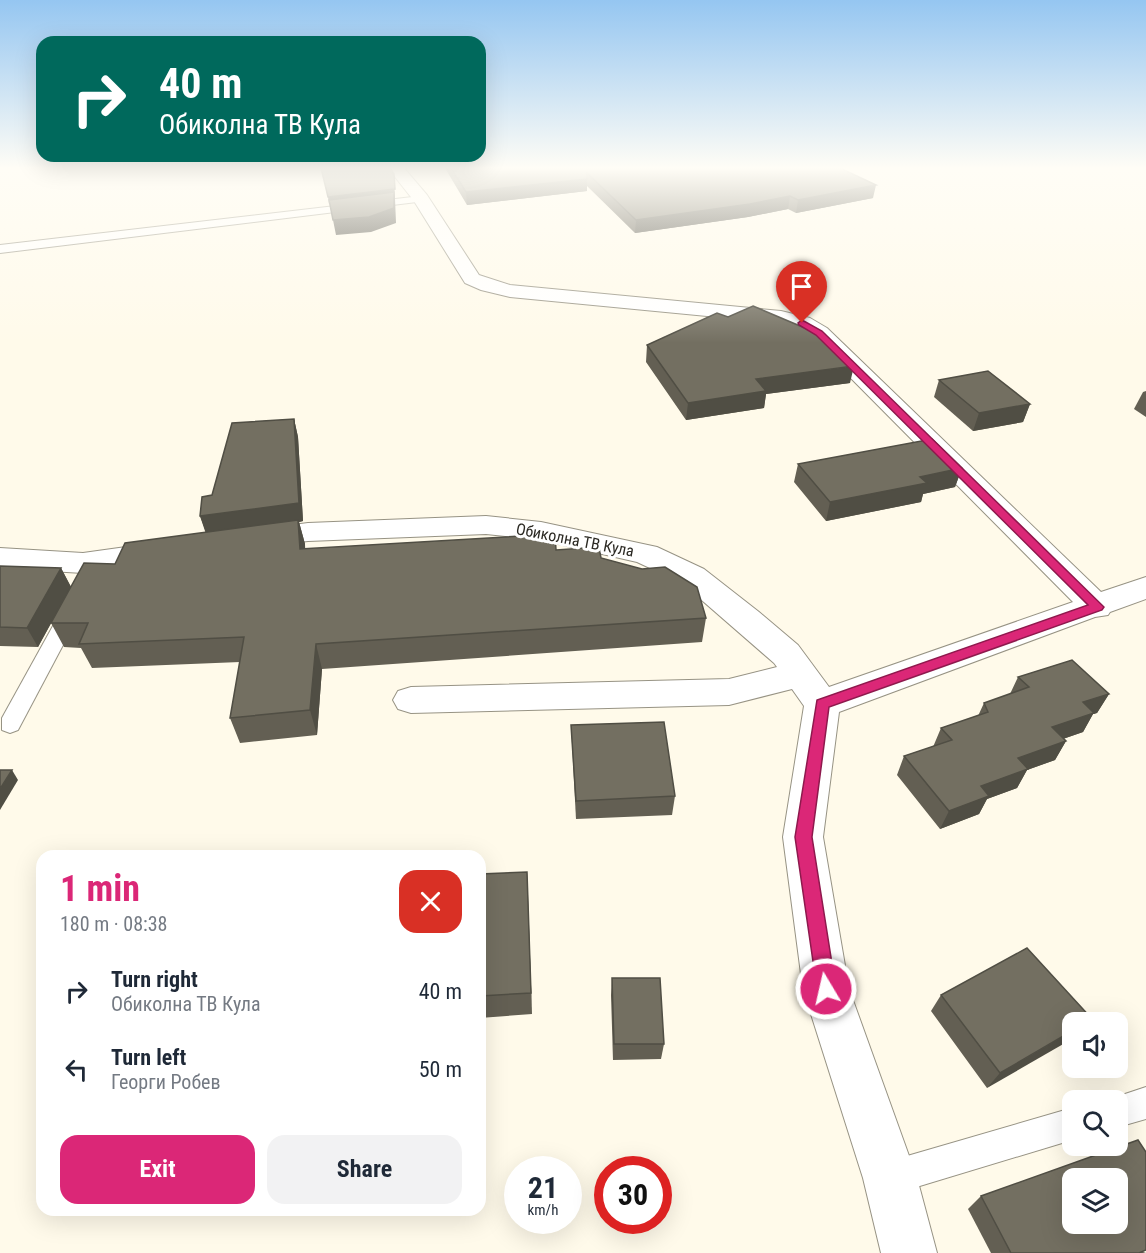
<!DOCTYPE html>
<meta charset="utf-8">
<style>
:root{--surface:#fff;--page:#f2f2f3;--text:#1f2937;--muted:#747a83;--accent:#db2777}
body{margin:0;font-family:"Roboto Condensed",sans-serif;background:var(--page);color:var(--text);height:100vh;display:flex;flex-direction:column;font-size:22px;white-space:nowrap}
*{box-sizing:border-box;margin:0}
p{font-size:20px;color:var(--muted)}
.icon{flex:none;width:33px;height:33px;fill:none;stroke:currentColor;stroke-width:2;stroke-linecap:round;stroke-linejoin:round}
.map{position:relative;flex:1;overflow:hidden}
.panel{position:absolute;left:36px;top:850px;width:450px;height:366px;display:flex;flex-direction:column;background:var(--surface);border-radius:18px;box-shadow:0 6px 24px #0002}
.panel>*{flex:none}
.banner{position:absolute;left:36px;top:36px;width:450px;height:126px;border-radius:18px;box-shadow:0 6px 24px #0002;background:#00695c;color:#fff;overflow:hidden}
.controls{position:absolute;left:1062px;top:1012px;display:grid;gap:12px}
.controls a{display:grid;place-items:center;width:66px;height:66px;border-radius:12px;background:var(--surface);box-shadow:0 6px 24px #0002;font-size:30px}
.speed{position:absolute;left:504px;top:1156px;display:flex;gap:12px;font-size:30px;font-weight:700;text-align:center}
.speed>*{display:grid;place-content:center;width:78px;height:78px;border-radius:50%;background:var(--surface);box-shadow:0 6px 24px #0002;line-height:1}
.speed small{font-size:15px;font-weight:400}
.speed .limit{border:9px solid #d22;background:#fff;color:#111}
.pin{position:absolute;display:grid;place-items:center;width:51px;height:51px;color:#fff;margin:-62px -26px;border-radius:50% 50% 50% 0;rotate:-45deg;box-shadow:0 0 6px #0007}
.pin .icon{rotate:45deg}
.me{position:absolute;width:66px;margin:-33px;rotate:351deg;stroke-linejoin:round;filter:drop-shadow(0 0 4px #0008)}
.turn{display:flex;align-items:center;gap:21px;height:126px;padding:0 24px;font-size:27px}
.turn .icon{width:78px;height:78px;stroke-width:2.5}
.turn b{display:block;font-size:42px;line-height:51px}
.round{display:grid;place-items:center;flex:none;width:63px;height:63px;border-radius:18px;background:var(--page)}
.summary{display:flex;align-items:center;justify-content:space-between;height:102px;padding:0 24px}
h1{font-size:36px;font-weight:700;line-height:45px;color:var(--accent)}
.action{display:flex;gap:12px;margin-top:auto;padding:12px 24px}
.action a{flex:1;height:69px;border-radius:18px;background:var(--accent);color:#fff;font-size:24px;font-weight:700;line-height:69px;text-align:center}
.action a+a{background:var(--page);color:var(--text)}
ul{padding:0;list-style:none}
li{display:flex;align-items:center;gap:18px;height:78px;padding:0 24px}
li div{flex:1}
li b{display:block;font-size:22px}
li em{font-style:normal}
.map>svg:first-child{display:block}
.lines{fill:none;stroke-linecap:round;stroke-linejoin:round}
.service-casing{stroke:#979384;stroke-width:2}
.minor-casing{stroke:#979384;stroke-width:2}
.service{fill:#fff;fill-rule:evenodd}
.minor{fill:#fff;fill-rule:evenodd}
.wall{fill:#635f53}
.shaded-wall{fill:#504e44}
.building{fill:#736f61;stroke:#504e44;stroke-width:1.5;fill-rule:evenodd}
.route{fill:#db2777;stroke:#8e194d;stroke-width:1.5}
.labels{text-anchor:middle;dominant-baseline:central;stroke-width:6;stroke-linejoin:round;paint-order:stroke}
.street-label{font-size:16px;fill:#2b2923;stroke:#fff}
</style>
<div class="map">
<svg width="1146" height="1253" viewBox="0 0 1146 1253">
<rect width="100%" height="100%" fill="#fffaea"/>
<g class="lines">
<defs>
<g id="service">
<polygon points="421,196 427,199 425,201 0,253 0,245"/>
<polygon points="71,604 78,606 81,611 18,730 10,733 2,730 2,718 64,606"/>
<polygon points="1146,1087 1146,1119 1118,1127 1118,1101 1107,1100"/>
<polygon points="1072,1108 1072,1140 890,1195 878,1190 873,1178 878,1166 890,1161"/>
</g>
<g id="minor">
<polygon points="388,168 404,168 427,195 479,275 510,285 781,311 810,318 827,328 1101,592 1146,577 1146,599 1110,612 1108,615 1095,617 839,712 823,837 849,989 917,1178 937,1253 881,1253 863,1178 803,989 783,837 804,706 792,689 729,705 411,713 398,709 393,700 398,691 411,687 729,679 777,667 774,663 682,583 637,562 541,540 486,534 308,541 258,547 247,545 243,538 247,531 308,523 486,516 541,522 657,547 704,569 759,612 798,645 829,687 1073,602 811,338 794,328 779,323 510,297 481,290 465,283 414,201"/>
<polygon points="162,542 173,545 177,552 173,559 83,573 0,568 0,548 83,553"/>
</g>
</defs>
<use href="#service" class="service-casing"/>
<use href="#minor" class="minor-casing"/>
<use href="#service" class="service"/>
<use href="#minor" class="minor"/>
</g>
<g class="wall">
<polygon points="445,168 840,168 873,198 796,213 788,209 748,217 635,233 587,186 587,191 467,205"/>
<polygon points="728,317 850,383 766,394 764,408 686,420 646,362 647,345"/>
<polygon points="939,380 1030,404 1023,422 973,431 934,397"/>
<polygon points="1146,391 1146,417 1134,409 1143,392"/>
<polygon points="294,419 298,437 303,521 299,522 305,544 305,549 556,550 601,558 706,618 702,642 322,669 317,735 240,743 230,718 240,662 92,668 81,648 64,647 51,623 38,647 0,646 0,566 61,568 71,587 115,564 206,532 200,516 212,495"/>
<polygon points="798,464 962,468 955,487 923,494 921,502 826,521 794,482"/>
<polygon points="1018,677 1109,694 1097,713 1093,714 1083,732 1063,739 1066,741 1055,760 1027,770 1017,788 987,799 979,814 940,829 897,775 904,756 933,747 941,728 978,716 984,703 1010,694"/>
<polygon points="571,725 675,796 672,815 576,819 572,744"/>
<polygon points="527,872 532,1014 480,1018 480,874"/>
<polygon points="612,978 664,1044 661,1059 613,1060 611,995"/>
<polygon points="941,995 1093,1020 1090,1023 1072,1023 987,1088 931,1011"/>
<polygon points="42,1002 42,1025 37,1019"/>
<polygon points="981,1196 1146,1253 991,1253 968,1209"/>
</g>
<g class="shaded-wall">
<polygon points="394,174 396,223 371,232 336,235 333,220 394,197 329,204 328,197"/>
<polygon points="587,179 587,191 467,205 466,192"/>
<polygon points="876,185 873,198 796,213 798,200"/>
<polygon points="790,196 788,209 748,217 635,233 636,220"/>
<polygon points="854,366 850,383 766,394 764,408 686,420 688,403 756,379"/>
<polygon points="1030,404 1023,422 973,431 979,413"/>
<polygon points="294,419 298,437 303,521 299,522 305,544 306,574 206,534 200,516"/>
<polygon points="962,468 955,487 923,494 921,502 826,521 830,502 920,477"/>
<polygon points="61,568 71,587 38,647 27,628"/>
<polygon points="316,644 322,669 317,735 310,710"/>
<polygon points="1109,694 1097,713 1093,714 1083,732 1042,746 1052,727 1083,702"/>
<polygon points="1066,741 1055,760 1027,770 1017,788 987,799 979,814 940,829 949,811 1018,758"/>
<polygon points="12,770 18,780 0,810 0,789"/>
<polygon points="527,872 528,895 532,1014 531,993"/>
<polygon points="1072,1031 1072,1039 987,1088 1000,1073"/>
</g>
<g class="building">
<polygon points="321,168 390,168 394,174 395,189 328,197"/>
<polygon points="451,168 840,168 876,185 798,200 790,196 750,204 636,220 587,173 587,179 466,192"/>
<polygon points="394,192 394,208 369,217 333,220 329,200"/>
<polygon points="753,306 826,337 854,366 756,379 766,391 688,403 647,345 717,313 728,317"/>
<polygon points="988,371 1030,404 979,413 939,380"/>
<polygon points="294,419 299,503 200,516 202,497 212,495 232,423"/>
<polygon points="932,439 962,468 920,477 927,483 830,502 798,464"/>
<polygon points="298,520 300,549 555,534 556,550 599,547 601,558 642,569 665,567 697,587 706,618 316,644 310,710 230,718 244,637 79,644 88,623 51,623 84,563 115,564 125,543"/>
<polygon points="0,566 61,568 27,628 0,627"/>
<polygon points="1072,660 1109,694 1083,702 1094,713 1052,727 1066,741 1018,758 1028,769 981,786 989,796 949,811 904,756 952,740 941,728 988,712 984,703 1029,687 1018,677"/>
<polygon points="664,722 675,796 576,801 571,725"/>
<polygon points="0,770 12,770 0,789"/>
<polygon points="527,872 531,993 480,996 480,874"/>
<polygon points="1027,948 1093,1020 1087,1023 1072,1023 1072,1031 1000,1073 941,995"/>
<polygon points="612,978 660,978 664,1044 614,1044"/>
<polygon points="42,1002 42,1019 37,1019"/>
<path d="M1138 1140 1146 1152V1250L1139 1253H1011L981 1196ZM1072 1179H1118V1224H1072Z"/>
</g>
<linearGradient id="sky" x2="0" y2="1"><stop stop-color="#95c6f1"/><stop offset="0.49" stop-color="#fffdf6"/><stop offset="1" stop-color="#fffdf6" stop-opacity="0"/></linearGradient>
<rect width="1146" height="343" fill="url(#sky)"/>
<polygon class="route" points="802,320 822,331 1104,607 1102,610 829,707 812,837 836,989 833,995 826,998 820,995 817,989 795,837 817,700 1088,605 816,335 799,325 798,323"/>
<g class="labels">
<g class="street-label">
<text transform="translate(575 540) rotate(11)">Обиколна ТВ Кула</text>
</g>
</g>
</svg>
<div class="controls">
<a><svg class="icon" aria-label="sound" viewBox="0 0 24 24"><path d="M4 9h4l5-4v14l-5-4H4zM17 9q2 3 0 6"/></svg></a>
<a><svg class="icon" aria-label="search" viewBox="0 0 24 24"><circle cx="10" cy="10" r="6"/><path d="M15 15l6 6"/></svg></a>
<a><svg class="icon" aria-label="layers" viewBox="0 0 24 24"><path d="M12 4l9 5-9 5-9-5zM3 14l9 5 9-5"/></svg></a>
</div>
<div class="speed"><div>21<small>km/h</small></div><div class="limit">30</div></div>
<div class="pin" style="left:802px;top:323px;background:#d93025"><svg class="icon" aria-label="arrive" viewBox="0 0 24 24"><path d="M6 21V4h12l-3 4 3 4H6"/></svg></div>
<svg class="me" style="left:826px;top:989px" viewBox="-20 -20 40 40"><circle r="17" fill="#db2777" stroke="#fff" stroke-width="3"/><path d="M0-11L8 9 0 5-8 9z" fill="#fff"/></svg>
<div class="banner">
<div class="turn"><svg class="icon" aria-label="right" viewBox="0 0 24 24"><path d="M7 20v-9h11M14 6l5 5-5 5"/></svg><div><b>40 m</b>Обиколна ТВ Кула</div></div>
</div>
<section class="panel">
<div class="summary"><div><h1>1 min</h1><p>180 m · 08:38</p></div><a class="round" style="background:#d93025;color:#fff"><svg class="icon" aria-label="close" viewBox="0 0 24 24"><path d="M6 6l12 12M18 6L6 18"/></svg></a></div>
<ul>
<li><svg class="icon" aria-label="right" viewBox="0 0 24 24"><path d="M7 20v-9h11M14 6l5 5-5 5"/></svg><div><b>Turn right</b><p>Обиколна ТВ Кула</p></div><em>40 m</em></li>
<li><svg class="icon" aria-label="left" viewBox="0 0 24 24"><path d="M17 20v-9H6M10 6l-5 5 5 5"/></svg><div><b>Turn left</b><p>Георги Робев</p></div><em>50 m</em></li>
</ul>
<div class="action"><a>Exit</a><a>Share</a></div>
</section>
</div>
